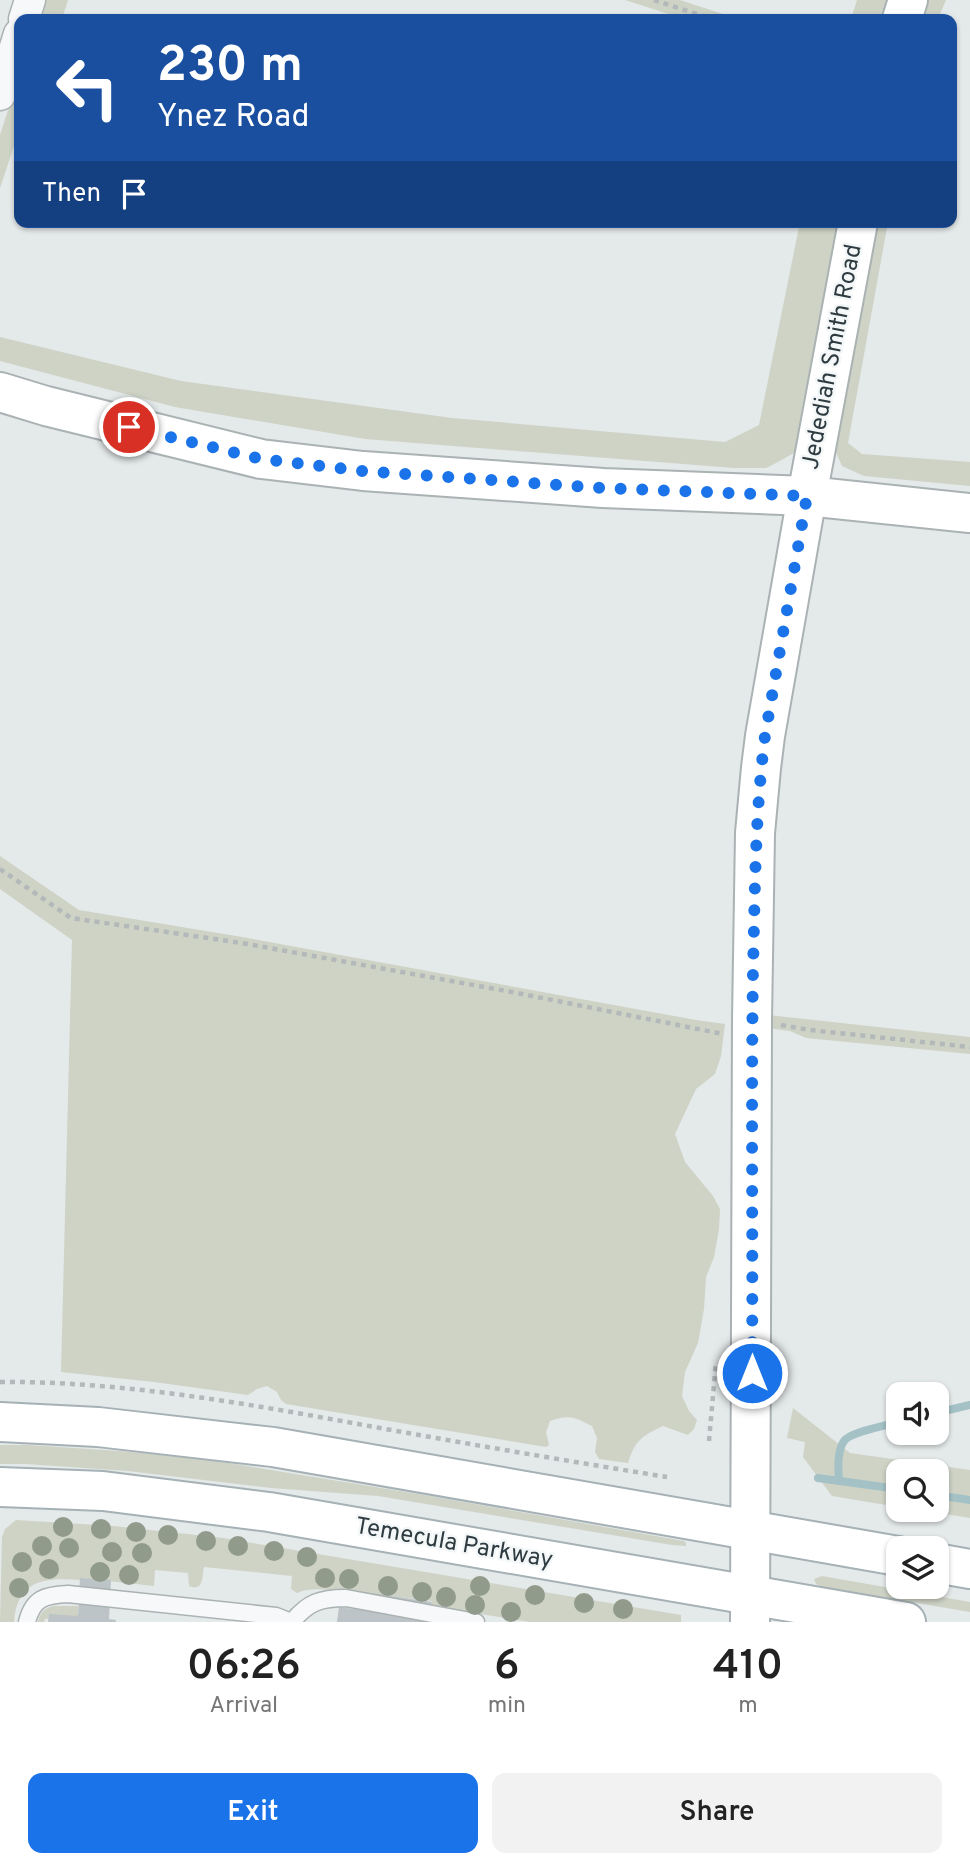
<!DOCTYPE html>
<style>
:root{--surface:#fff;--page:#f2f2f2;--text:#222;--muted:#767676;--accent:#1a73e8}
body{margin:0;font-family:Overpass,sans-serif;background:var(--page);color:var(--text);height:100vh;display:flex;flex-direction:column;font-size:26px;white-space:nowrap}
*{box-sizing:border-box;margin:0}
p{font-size:23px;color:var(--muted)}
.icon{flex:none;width:38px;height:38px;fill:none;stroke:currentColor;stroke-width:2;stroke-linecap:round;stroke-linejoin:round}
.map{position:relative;height:1622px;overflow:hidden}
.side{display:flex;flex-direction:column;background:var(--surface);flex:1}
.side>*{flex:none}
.guide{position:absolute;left:14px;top:14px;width:943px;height:214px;border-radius:14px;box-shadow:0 2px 5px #0004;background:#1a4fa0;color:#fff;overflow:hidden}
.tools{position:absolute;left:886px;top:1382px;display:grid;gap:14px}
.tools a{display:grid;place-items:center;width:63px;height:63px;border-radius:14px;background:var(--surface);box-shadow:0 2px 5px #0004;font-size:35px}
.pin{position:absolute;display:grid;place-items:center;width:60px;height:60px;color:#fff;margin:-30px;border:4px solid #fff;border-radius:50%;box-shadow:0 2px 7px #0007}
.me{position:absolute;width:77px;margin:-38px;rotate:0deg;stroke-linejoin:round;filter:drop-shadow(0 0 5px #0008)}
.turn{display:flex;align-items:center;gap:24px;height:147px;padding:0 28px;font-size:32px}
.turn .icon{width:91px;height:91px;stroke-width:2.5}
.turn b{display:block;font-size:49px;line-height:60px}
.then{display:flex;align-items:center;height:66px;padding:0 28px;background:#0003;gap:14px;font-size:26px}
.eta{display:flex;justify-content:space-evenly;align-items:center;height:119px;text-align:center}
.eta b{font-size:42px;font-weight:600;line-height:49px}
.primary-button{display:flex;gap:14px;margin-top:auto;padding:14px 28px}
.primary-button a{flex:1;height:80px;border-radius:14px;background:var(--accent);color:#fff;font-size:28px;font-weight:600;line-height:80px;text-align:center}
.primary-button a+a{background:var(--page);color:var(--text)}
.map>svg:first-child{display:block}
.green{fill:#ced3c6}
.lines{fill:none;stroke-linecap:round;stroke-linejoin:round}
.stream{stroke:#a4c1c6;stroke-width:8}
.building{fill:#bcc4c7}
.lane-casing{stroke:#aab2b4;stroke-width:19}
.street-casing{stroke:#aab2b4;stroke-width:33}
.secondary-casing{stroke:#aab2b4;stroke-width:42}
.primary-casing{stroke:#a5b1b5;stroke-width:42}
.path{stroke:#b3b8ba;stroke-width:4.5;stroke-dasharray:5 5;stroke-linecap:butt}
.lane{stroke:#f7f8f9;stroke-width:16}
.street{stroke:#f7f8f9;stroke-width:30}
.secondary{stroke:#fff;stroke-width:38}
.primary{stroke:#fff;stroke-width:38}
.tree{fill:#919b8b}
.route{stroke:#1a73e8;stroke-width:12;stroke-dasharray:0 21.6}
.labels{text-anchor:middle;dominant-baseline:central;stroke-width:5;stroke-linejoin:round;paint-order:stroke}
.street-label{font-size:24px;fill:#2e3c41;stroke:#f4f7f8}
</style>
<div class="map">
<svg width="970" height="1622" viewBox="0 0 970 1622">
<rect width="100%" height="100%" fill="#e4e9ea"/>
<g class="green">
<polygon points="46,0 68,0 62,19 42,19"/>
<polygon points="625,0 680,0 738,19 684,19"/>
<polygon points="857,0 889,0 884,19 851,19"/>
<polygon points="923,0 946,0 938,19 918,19"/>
<polygon points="18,79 19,131 0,188 0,135"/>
<polygon points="800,222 841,222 805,432 794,453 776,463 766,468 734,468 365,439 175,407 0,361 0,337 181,381 452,418 725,442 759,425"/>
<polygon points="873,222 888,222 848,443 862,454 970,462 970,486 864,476 842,466 833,445"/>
<path d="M0 856 79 910 242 937 696 1020 725 1024 721 1056 715 1074 696 1089 675 1134 685 1162 713 1196 720 1209 719 1229 714 1257 706 1277 704 1309 698 1343 685 1372 682 1396 689 1411 697 1420 694 1429 688 1435 663 1426C642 1436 635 1440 628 1463L599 1459 595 1452 597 1438 592 1426C575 1417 568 1414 550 1421L546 1432 549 1445 546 1447 286 1404 281 1400 277 1392 267 1386 257 1389 248 1395 154 1382 61 1372 72 940 0 889Z"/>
<polygon points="768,1015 970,1037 970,1054 806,1038 790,1031 767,1028"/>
<polygon points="793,1408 850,1453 970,1470 970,1518 921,1510 936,1510 936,1472 898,1472 898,1507 832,1496 803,1457 805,1442 787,1438"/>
<polygon points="0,1445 28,1445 120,1451 197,1458 424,1495 684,1541 686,1543 686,1546 672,1545 378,1496 271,1488 128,1471 26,1464 0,1464"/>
<path d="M16 1520 114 1526 223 1538 681 1615V1622H530L432 1606V1601L365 1593 364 1595C346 1592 313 1585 297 1593L291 1589 292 1576 204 1567C202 1576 204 1592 189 1586L188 1573 155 1570 154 1586 81 1578 80 1580C44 1577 17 1580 14 1622H0L2 1537 5 1529Z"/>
<polygon points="822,1576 970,1602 970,1612 823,1587 816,1584 814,1579"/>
<path d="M54 1606H78V1616L45 1619 44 1622H38C40 1612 45 1608 54 1606Z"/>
</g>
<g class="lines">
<g class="stream">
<polyline points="936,1413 970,1405"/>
<polyline points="818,1478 898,1489"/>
<path d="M839 1480C838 1469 837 1451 844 1441 850 1432 886 1426 898 1422"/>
<polyline points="936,1495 970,1500"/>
</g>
</g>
<g class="building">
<polygon points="80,1578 111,1580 109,1619 116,1620 116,1622 48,1622 49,1614 78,1616"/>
<polygon points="364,1592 432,1602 429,1622 337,1622 339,1607 362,1610"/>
</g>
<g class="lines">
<defs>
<g id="lane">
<path d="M27 1622C33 1598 45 1595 68 1594L276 1616 291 1622"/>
<path d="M292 1622C308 1602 321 1598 346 1598L476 1622"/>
</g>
<g id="street">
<polyline points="24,19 30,0"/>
<polyline points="0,95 19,34"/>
</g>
<g id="secondary">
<polyline points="902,19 908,0"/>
<polyline points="0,392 46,406 261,459 363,471 603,488 807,496 970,513"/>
<polyline points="750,1622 752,1020 755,833 761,768 765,736 807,496 858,222"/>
</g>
<g id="primary">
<polyline points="0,1422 98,1427 273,1447 898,1556"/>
<polyline points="0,1487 103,1491 269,1512 906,1622"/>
<polyline points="936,1563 970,1569"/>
</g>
</defs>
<use href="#lane" class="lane-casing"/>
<use href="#street" class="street-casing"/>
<use href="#secondary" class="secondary-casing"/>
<use href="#primary" class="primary-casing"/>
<g class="path">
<polyline points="654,0 712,19"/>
<polyline points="0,869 71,918 242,943 512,992 723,1034"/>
<polyline points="781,1025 810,1030 970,1047"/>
<path d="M0 1382C122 1381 249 1404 369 1426 468 1444 568 1461 667 1477"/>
<polyline points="709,1441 716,1362"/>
</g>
<use href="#lane" class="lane"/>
<use href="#street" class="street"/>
<use href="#secondary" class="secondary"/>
<use href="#primary" class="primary"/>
</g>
<g class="tree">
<circle cx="63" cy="1527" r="10"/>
<circle cx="101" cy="1529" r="10"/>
<circle cx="136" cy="1532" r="10"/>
<circle cx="168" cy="1535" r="10"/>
<circle cx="206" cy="1541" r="10"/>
<circle cx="42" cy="1546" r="10"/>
<circle cx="238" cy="1546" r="10"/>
<circle cx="69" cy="1548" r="10"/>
<circle cx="274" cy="1551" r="10"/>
<circle cx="112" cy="1552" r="10"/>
<circle cx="142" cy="1553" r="10"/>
<circle cx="307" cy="1557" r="10"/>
<circle cx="22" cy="1562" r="10"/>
<circle cx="49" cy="1569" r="10"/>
<circle cx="100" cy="1572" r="10"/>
<circle cx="129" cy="1575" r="10"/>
<circle cx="325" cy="1578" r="10"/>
<circle cx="349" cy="1579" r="10"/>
<circle cx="388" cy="1586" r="10"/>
<circle cx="480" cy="1586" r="10"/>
<circle cx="19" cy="1588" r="10"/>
<circle cx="422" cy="1592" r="10"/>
<circle cx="535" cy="1595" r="10"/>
<circle cx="446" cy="1597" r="10"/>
<circle cx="584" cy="1603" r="10"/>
<circle cx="475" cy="1605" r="10"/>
<circle cx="623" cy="1609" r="10"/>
<circle cx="511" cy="1612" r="10"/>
</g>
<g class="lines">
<path class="route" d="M129 427 261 459 363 471 603 488 807 496 765 736C755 814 755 891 753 969 751 1104 753 1238 752 1373"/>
</g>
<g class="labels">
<g class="street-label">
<text transform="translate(833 357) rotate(-79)">Jedediah Smith Road</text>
<text transform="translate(454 1544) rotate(10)">Temecula Parkway</text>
</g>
</g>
</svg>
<div class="tools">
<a><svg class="icon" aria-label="sound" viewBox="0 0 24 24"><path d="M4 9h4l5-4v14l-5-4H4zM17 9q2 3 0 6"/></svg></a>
<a><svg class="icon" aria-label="search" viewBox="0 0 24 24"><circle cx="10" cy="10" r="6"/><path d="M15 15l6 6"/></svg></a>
<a><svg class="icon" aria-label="layers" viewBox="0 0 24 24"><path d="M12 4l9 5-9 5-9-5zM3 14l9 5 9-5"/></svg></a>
</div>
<div class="pin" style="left:129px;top:427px;background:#d93025"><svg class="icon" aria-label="arrive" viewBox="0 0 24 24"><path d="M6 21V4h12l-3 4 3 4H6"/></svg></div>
<svg class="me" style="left:752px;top:1373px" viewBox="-20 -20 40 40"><circle r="17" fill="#1a73e8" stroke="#fff" stroke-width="3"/><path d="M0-11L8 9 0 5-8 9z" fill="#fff"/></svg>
<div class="guide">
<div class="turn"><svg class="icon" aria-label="left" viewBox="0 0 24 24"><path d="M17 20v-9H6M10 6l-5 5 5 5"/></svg><div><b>230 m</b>Ynez Road</div></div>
<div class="then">Then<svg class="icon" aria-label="arrive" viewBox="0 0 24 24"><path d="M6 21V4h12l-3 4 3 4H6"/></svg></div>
</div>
</div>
<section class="side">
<div class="eta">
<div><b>06:26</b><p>Arrival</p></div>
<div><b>6</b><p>min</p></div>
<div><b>410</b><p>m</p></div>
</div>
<div class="primary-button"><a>Exit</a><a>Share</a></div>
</section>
